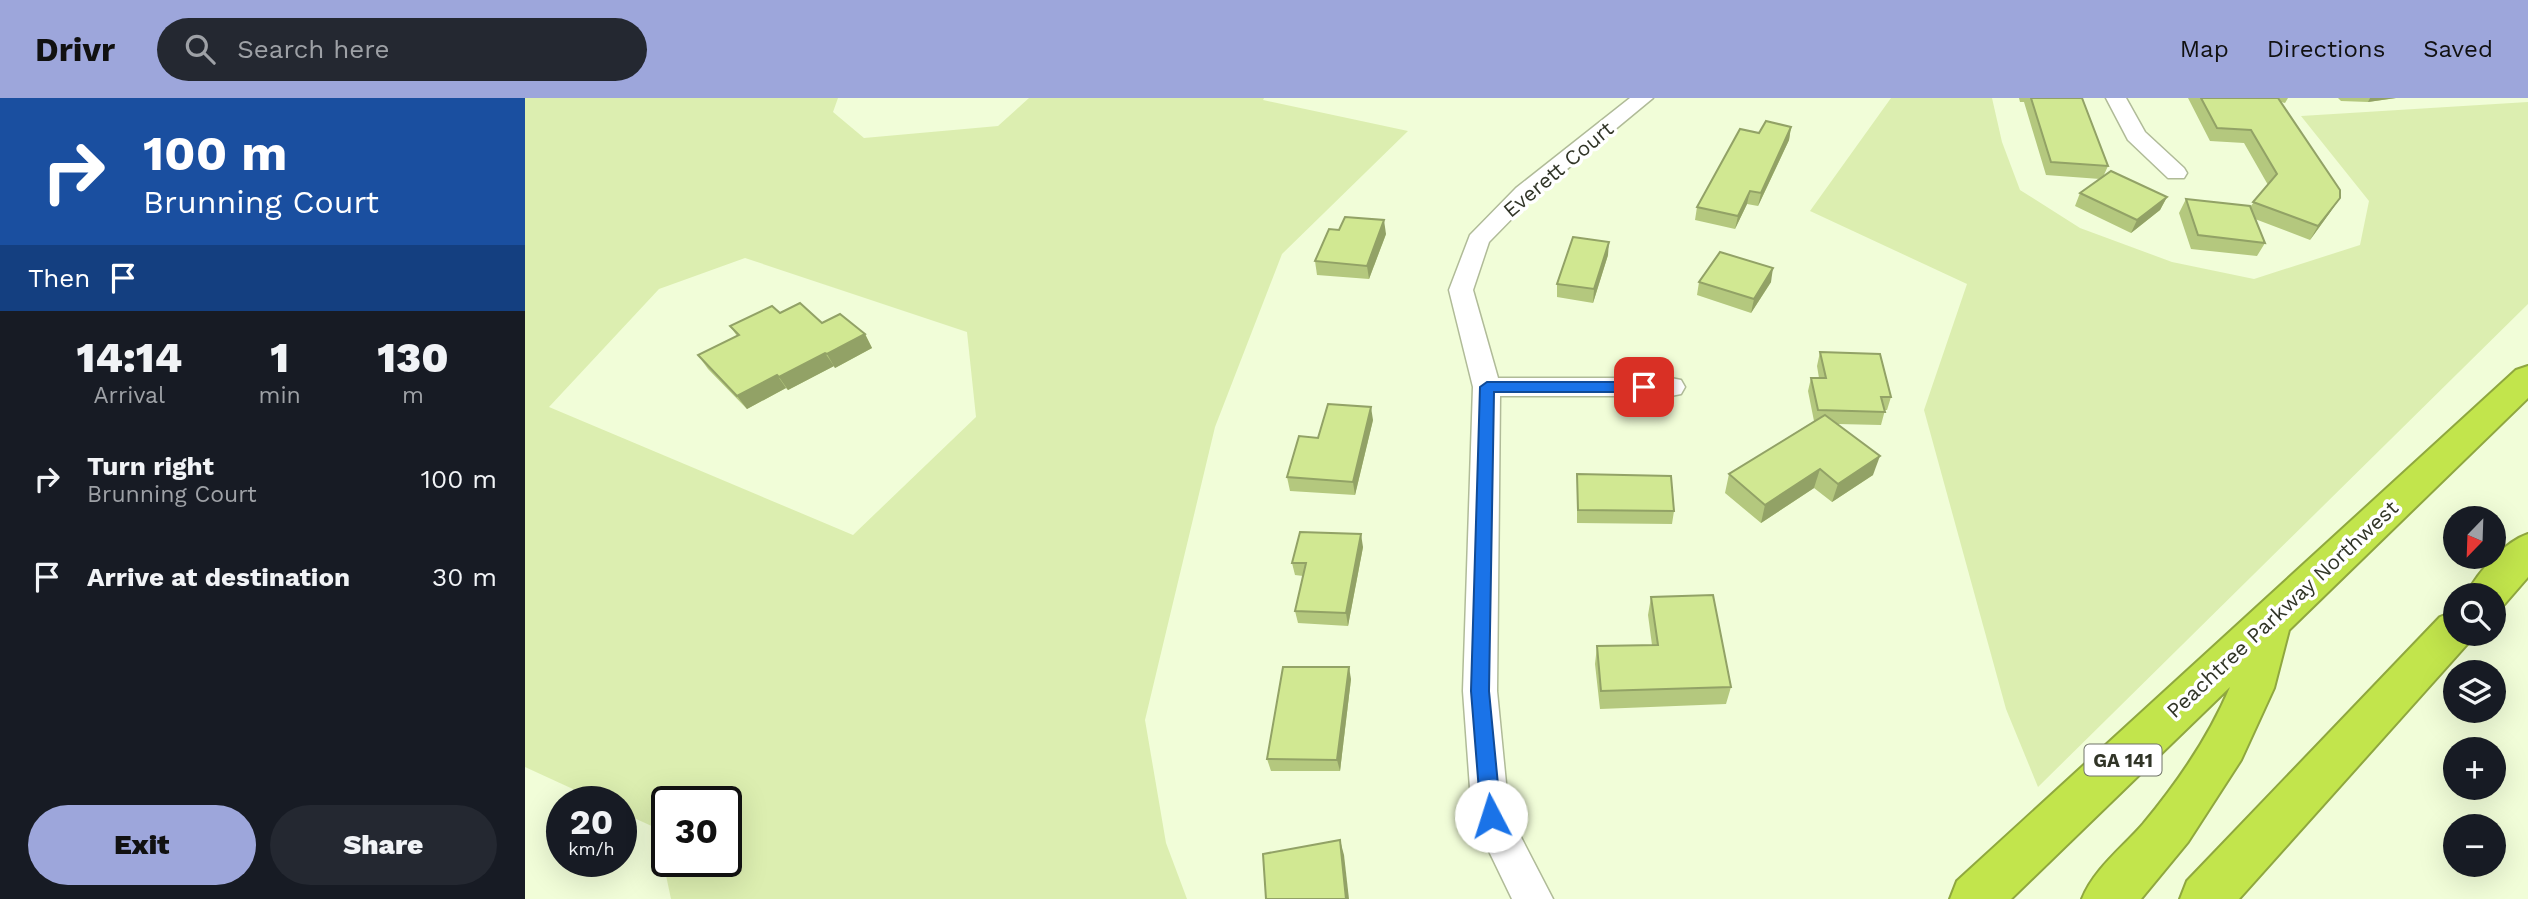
<!DOCTYPE html>
<meta charset="utf-8">
<style>
:root{--surface:#171b24;--page:#242831;--text:#f1f3f6;--muted:#9ea1a6;--accent:#9da6db}
body{margin:0;font-family:"Work Sans",sans-serif;background:var(--page);color:var(--text);height:100vh;display:flex;flex-direction:column;font-size:26px;white-space:nowrap}
*{box-sizing:border-box;margin:0}
p{font-size:23px;color:var(--muted)}
.icon{flex:none;width:38px;height:38px;fill:none;stroke:currentColor;stroke-width:2;stroke-linecap:round;stroke-linejoin:round}
.map{position:relative;flex:1;overflow:hidden}
.sheet{display:flex;flex-direction:column;background:var(--surface);width:525px}
.sheet>*{flex:none}
.top-card{background:#1a4fa0;color:#fff;overflow:hidden}
.needle{width:46px;rotate:203deg}
.buttons{position:absolute;left:1918px;top:408px;display:grid;gap:14px}
.buttons a{display:grid;place-items:center;width:63px;height:63px;border-radius:50%;background:var(--surface);box-shadow:0 7px 28px #0002;font-size:35px}
.speed{position:absolute;left:21px;top:688px;display:flex;gap:14px;font-size:35px;font-weight:700;text-align:center}
.speed>*{display:grid;place-content:center;width:91px;height:91px;border-radius:50%;background:var(--surface);box-shadow:0 7px 28px #0002;line-height:1}
.speed small{font-size:18px;font-weight:400}
.speed .limit{border:4px solid #111;border-radius:10px;background:#fff;color:#111}
.pin{position:absolute;display:grid;place-items:center;width:60px;height:60px;color:#fff;margin:-30px;border-radius:14px;box-shadow:0 4px 10px #0006}
.me{position:absolute;width:77px;margin:-38px;rotate:355deg;stroke-linejoin:round;filter:drop-shadow(0 0 5px #0008)}
.turn{display:flex;align-items:center;gap:24px;height:147px;padding:0 28px;font-size:32px}
.turn .icon{width:91px;height:91px;stroke-width:2.5}
.turn b{display:block;font-size:49px;line-height:60px}
.then{display:flex;align-items:center;height:66px;padding:0 28px;background:#0003;gap:14px;font-size:26px}
.eta{display:flex;justify-content:space-evenly;align-items:center;height:119px;text-align:center}
.eta b{font-size:42px;font-weight:800;line-height:49px}
.cta{display:flex;gap:14px;margin-top:auto;padding:14px 28px}
.cta a{flex:1;height:80px;border-radius:42px;background:var(--accent);color:#111;font-size:28px;font-weight:800;line-height:80px;text-align:center}
.cta a+a{background:var(--page);color:var(--text)}
ul{padding:0;list-style:none}
li{display:flex;align-items:center;gap:21px;height:98px;padding:0 28px}
li div{flex:1}
li b{display:block;font-size:26px}
li em{font-style:normal}
header{display:flex;align-items:center;gap:42px;box-sizing:border-box;height:98px;padding:0 35px;background:var(--accent);color:#111}
header strong{font-size:33px}
nav{display:flex;gap:38px;margin-inline-start:auto;font-size:24px}
.search{width:490px;height:63px;background:var(--page);display:flex;align-items:center;gap:18px;box-sizing:border-box;padding:0 24px;border-radius:38px;color:var(--muted);font-size:26px}
main{display:flex;flex:1;min-height:0}
.map>svg:first-child{display:block}
.green{fill:#dceeb0;fill-rule:evenodd}
.lines{fill:none;stroke-linecap:round;stroke-linejoin:round}
.street-casing{stroke:#b0bb98;stroke-width:3}
.highway-casing{stroke:#8fa73f;stroke-width:4}
.street{fill:#fff;fill-rule:evenodd}
.highway{fill:#c2e54c;fill-rule:evenodd}
.wall{fill:#b4c87e}
.shaded-wall{fill:#92a266}
.building{fill:#d1e892;stroke:#92a266;stroke-width:2}
.route{fill:#1a73e8;stroke:#114b97;stroke-width:2}
.labels{text-anchor:middle;dominant-baseline:central;stroke-width:7;stroke-linejoin:round;paint-order:stroke}
.shield{fill:#fff;stroke:#6f7268;stroke-width:2}
.shield-label{font-size:19px;font-weight:bold;fill:#313527}
.street-label{font-size:21px;fill:#313527;stroke:#fff}
</style>
<header>
<strong>Drivr</strong>
<div class="search"><svg class="icon" aria-label="search" viewBox="0 0 24 24"><circle cx="10" cy="10" r="6"/><path d="M15 15l6 6"/></svg>Search here</div>
<nav><a>Map</a><a>Directions</a><a>Saved</a></nav>
</header>
<main>
<section class="sheet">
<div class="top-card">
<div class="turn"><svg class="icon" aria-label="right" viewBox="0 0 24 24"><path d="M7 20v-9h11M14 6l5 5-5 5"/></svg><div><b>100 m</b>Brunning Court</div></div>
<div class="then">Then<svg class="icon" aria-label="arrive" viewBox="0 0 24 24"><path d="M6 21V4h12l-3 4 3 4H6"/></svg></div>
</div>
<div class="eta">
<div><b>14:14</b><p>Arrival</p></div>
<div><b>1</b><p>min</p></div>
<div><b>130</b><p>m</p></div>
</div>
<ul>
<li><svg class="icon" aria-label="right" viewBox="0 0 24 24"><path d="M7 20v-9h11M14 6l5 5-5 5"/></svg><div><b>Turn right</b><p>Brunning Court</p></div><em>100 m</em></li>
<li><svg class="icon" aria-label="arrive" viewBox="0 0 24 24"><path d="M6 21V4h12l-3 4 3 4H6"/></svg><div><b>Arrive at destination</b></div><em>30 m</em></li>
</ul>
<div class="cta"><a>Exit</a><a>Share</a></div>
</section>
<div class="map">
<svg width="2003" height="801" viewBox="0 0 2003 801">
<rect width="100%" height="100%" fill="#f1fdd8"/>
<g class="green">
<path d="M0 0H313L308 14 339 40 473 28 504 0H739L738 2 883 33 757 156 690 329 620 622 641 745 662 801H146L131 730 96 714V704L74 703 0 669ZM220 160 442 234 451 319 328 437 24 309 134 191ZM142 704H201V763H142Z"/>
<polygon points="1366,0 1467,0 1477,44 1495,92 1555,130 1647,164 1729,181 1835,147 1844,103 1776,18 2003,4 2003,206 1513,689 1481,611 1399,312 1442,186 1285,113"/>
</g>
<g class="lines">
<defs>
<g id="street">
<polygon points="1105,0 1128,0 1007,100 964,144 948,192 973,280 1146,280 1156,282 1160,289 1156,296 1146,298 975,298 972,593 984,716 1028,801 987,801 947,718 938,593 948,289 924,192 945,137 991,90"/>
<polygon points="1581,0 1601,0 1620,34 1659,70 1662,75 1659,80 1643,80 1603,42"/>
</g>
<g id="highway">
<path d="M2003 268V300L1764 532 1749 590 1716 662 1663 744 1616 801H1557C1569 771 1597 750 1618 726 1653 684 1684 639 1705 589L1486 801H1425L1432 783 1991 272Z"/>
<path d="M2003 436V479L1977 509 1969 512V497H1941C1953 474 1979 444 2003 436Z"/>
<polygon points="1930,513 1930,536 1949,536 1945,543 1714,801 1655,801 1662,783 1915,519"/>
</g>
</defs>
<use href="#street" class="street-casing"/>
<use href="#highway" class="highway-casing"/>
<use href="#street" class="street"/>
<use href="#highway" class="highway"/>
</g>
<g class="wall">
<polygon points="1494,0 1557,0 1583,68 1578,79 1642,99 1635,112 1606,135 1550,108 1555,95 1575,81 1521,77 1499,4 1495,4"/>
<polygon points="1663,0 1763,0 1760,5 1756,4 1806,113 1785,142 1730,121 1740,145 1732,158 1666,151 1654,115 1661,101 1725,109 1743,87 1719,45 1685,43"/>
<polygon points="1813,0 1871,0 1843,4 1816,3"/>
<polygon points="1266,29 1264,42 1233,108 1222,106 1210,131 1170,122 1172,109 1234,35"/>
<polygon points="861,136 844,181 792,177 790,163"/>
<polygon points="1083,157 1068,205 1032,199 1032,186"/>
<polygon points="1174,184 1246,184 1226,215 1172,197"/>
<polygon points="255,215 340,236 347,250 310,270 309,268 263,292 261,290 222,311 183,271 173,257 212,238 205,228"/>
<polygon points="1295,254 1366,299 1362,312 1360,312 1356,327 1313,326 1348,377 1307,404 1289,390 1236,425 1200,395 1204,376 1289,323 1283,293 1286,280 1294,280 1292,268"/>
<polygon points="848,322 830,397 765,393 762,379 793,340"/>
<polygon points="1052,376 1149,413 1147,426 1052,425"/>
<polygon points="838,449 823,528 773,525 770,513 778,478 770,477 767,465"/>
<polygon points="1126,499 1206,589 1201,606 1075,611 1070,566 1072,548 1127,547 1123,517"/>
<polygon points="826,581 815,673 746,673 742,661"/>
</g>
<g class="shaded-wall">
<polygon points="1845,0 1871,0 1843,4"/>
<polygon points="1266,29 1264,42 1233,108 1236,95"/>
<polygon points="1225,93 1222,106 1210,131 1213,118"/>
<polygon points="1642,99 1635,112 1606,135 1612,122"/>
<polygon points="1815,100 1806,113 1785,142 1793,128"/>
<polygon points="859,122 861,136 844,181 842,168"/>
<polygon points="1084,144 1083,157 1068,205 1069,191"/>
<polygon points="1248,170 1246,184 1226,215 1229,201"/>
<polygon points="340,236 347,250 310,270 302,256"/>
<polygon points="300,255 309,268 263,292 254,279"/>
<polygon points="252,277 261,290 222,311 212,298"/>
<polygon points="846,309 848,322 830,397 828,384"/>
<polygon points="1355,358 1348,377 1307,404 1313,386"/>
<polygon points="1295,371 1289,390 1236,425 1240,407"/>
<polygon points="836,436 838,449 823,528 821,515"/>
<polygon points="824,569 826,581 815,673 812,662"/>
<polygon points="815,742 819,757 824,801 821,801"/>
</g>
<g class="building">
<polygon points="1506,0 1557,0 1583,68 1526,64"/>
<polygon points="1676,0 1753,0 1815,92 1815,100 1793,128 1728,104 1752,76 1726,32 1692,30"/>
<polygon points="1241,23 1266,29 1236,95 1225,93 1213,118 1172,109 1215,31 1234,35"/>
<polygon points="1586,73 1642,99 1612,122 1555,95"/>
<polygon points="1661,101 1725,108 1740,145 1673,137"/>
<polygon points="820,119 859,122 842,168 790,163 804,131 814,132"/>
<polygon points="1048,139 1084,144 1069,191 1032,186"/>
<polygon points="1195,154 1248,170 1229,201 1174,184"/>
<polygon points="275,205 297,225 315,216 340,236 302,256 300,255 254,279 252,277 212,298 173,257 214,237 205,228 247,208 255,215"/>
<polygon points="1295,254 1355,256 1366,299 1356,299 1360,314 1293,312 1286,280 1301,280"/>
<polygon points="803,306 846,309 828,384 762,379 774,338 793,340"/>
<polygon points="1300,317 1355,358 1313,386 1295,371 1240,407 1204,376"/>
<polygon points="1052,376 1146,378 1149,413 1053,412"/>
<polygon points="775,434 836,436 821,515 770,513 781,465 767,465"/>
<polygon points="1188,497 1206,589 1076,593 1072,548 1133,547 1126,499"/>
<polygon points="758,569 824,569 812,662 742,661"/>
<polygon points="815,742 821,801 741,801 738,756"/>
</g>
<polygon class="route" points="962,284 1119,284 1127,289 1119,294 969,294 964,593 976,718 973,724 966,727 959,724 956,718 946,593 955,289"/>
<g class="labels">
<rect class="shield" x="1559.5" y="646.5" width="77" height="31" rx="5"/>
<g class="shield-label">
<text x="1598" y="662">GA 141</text>
</g>
<g class="street-label">
<text transform="translate(1033 71) rotate(-40)">Everett Court</text>
<text transform="translate(1757 511) rotate(-43)">Peachtree Parkway Northwest</text>
</g>
</g>
</svg>
<div class="buttons">
<a><svg class="needle" viewBox="-14 -14 28 28"><path d="M0-13l5 13h-10z" fill="#e53935"/><path d="M0 13l5-13h-10z" fill="#9ea1a6"/></svg></a>
<a><svg class="icon" aria-label="search" viewBox="0 0 24 24"><circle cx="10" cy="10" r="6"/><path d="M15 15l6 6"/></svg></a>
<a><svg class="icon" aria-label="layers" viewBox="0 0 24 24"><path d="M12 4l9 5-9 5-9-5zM3 14l9 5 9-5"/></svg></a>
<a>+</a>
<a>−</a>
</div>
<div class="speed"><div>20<small>km/h</small></div><div class="limit">30</div></div>
<div class="pin" style="left:1119px;top:289px;background:#d93025"><svg class="icon" aria-label="arrive" viewBox="0 0 24 24"><path d="M6 21V4h12l-3 4 3 4H6"/></svg></div>
<svg class="me" style="left:966px;top:718px" viewBox="-20 -20 40 40"><circle r="19" fill="#fff"/><path d="M0-13L10 11 0 6-10 11z" fill="#1a73e8"/></svg>
</div>
</main>
